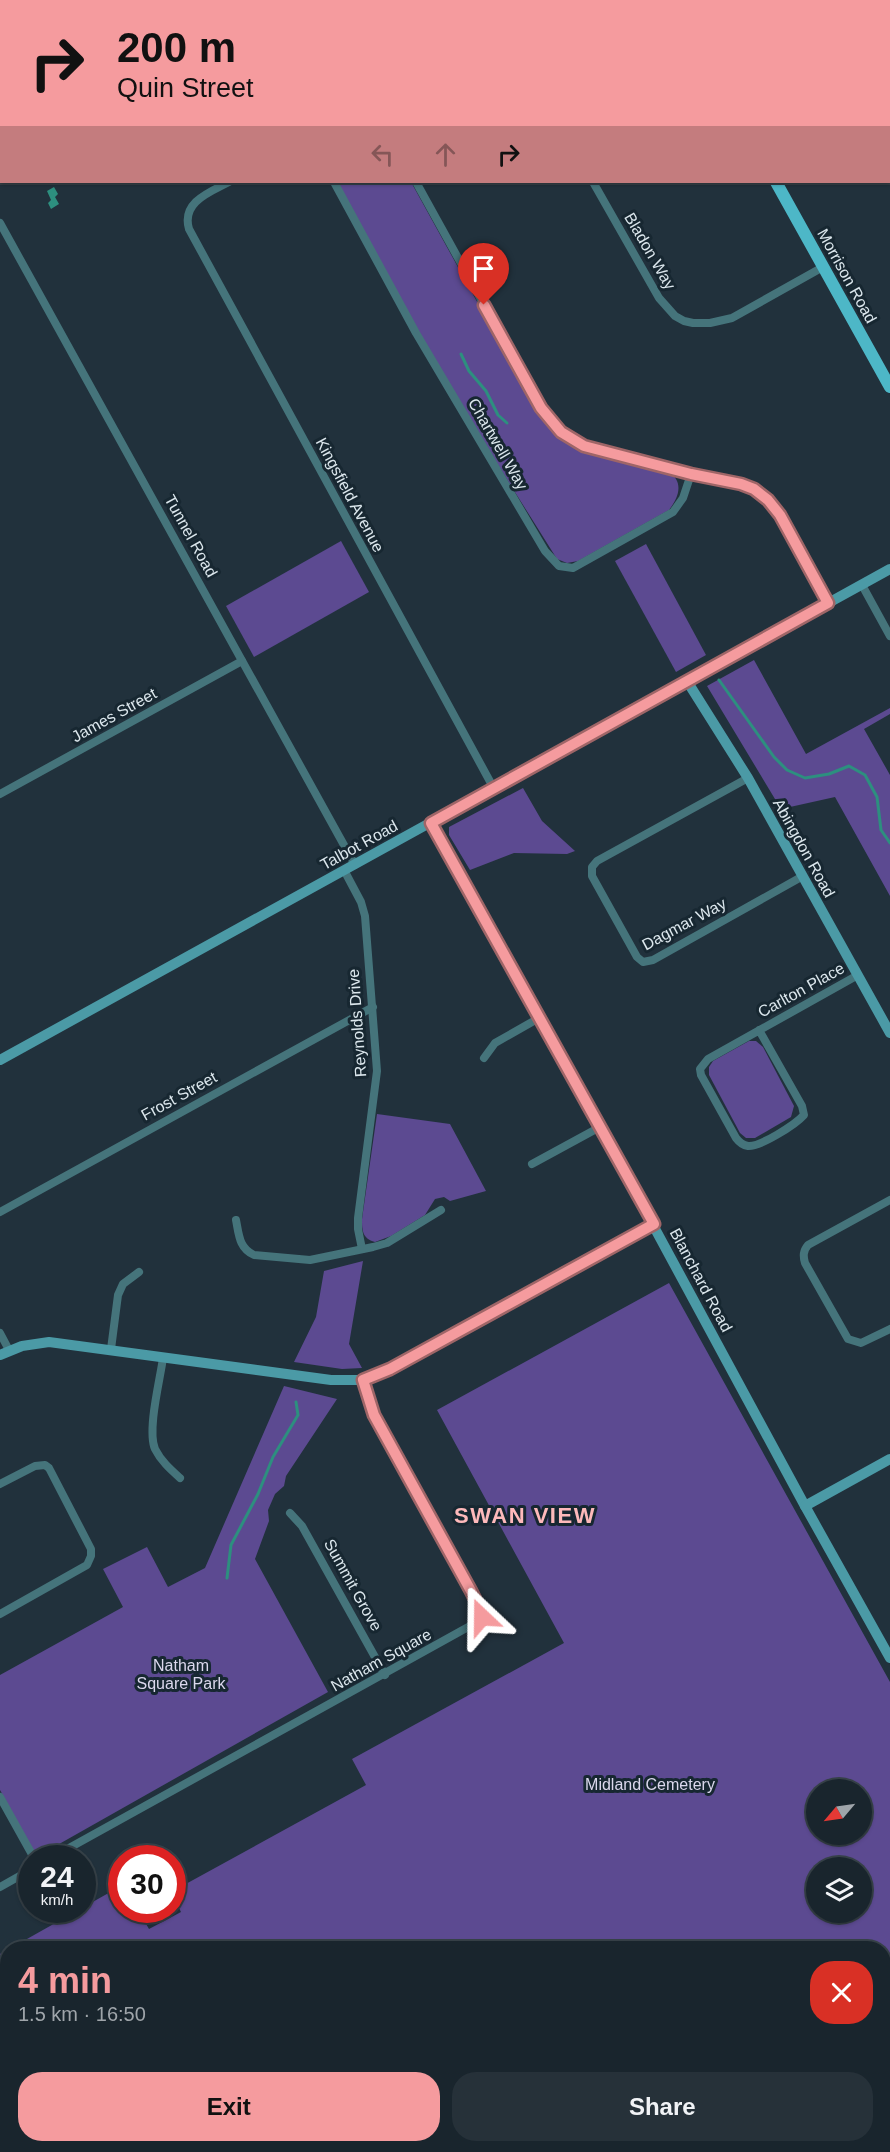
<!DOCTYPE html>
<meta charset="utf-8">
<style>
:root{--surface:#19252d;--page:#263139;--text:#f1f3f6;--muted:#9fa5aa;--line:#374249;--accent:#f59b9e}
body{margin:0;font-family:Arial,sans-serif;background:var(--page);color:var(--text);height:100vh;display:flex;flex-direction:column;font-size:22px;white-space:nowrap}
*{box-sizing:border-box;margin:0}
p{font-size:20px;color:var(--muted)}
.icon{flex:none;width:33px;height:33px;fill:none;stroke:currentColor;stroke-width:2;stroke-linecap:round;stroke-linejoin:round}
.map{position:relative;flex:1;overflow:hidden}
.drawer{position:absolute;left:0px;top:1941px;width:891px;height:212px;display:flex;flex-direction:column;background:var(--surface);border-radius:24px 24px 0 0;box-shadow:0 2px 4px #0004,0 0 0 2px var(--line)}
.drawer>*{flex:none}
.hud{position:absolute;left:0px;top:0px;width:891px;height:183px;box-shadow:0 2px 4px #0004,0 0 0 2px var(--line);background:#f59b9e;color:#111;overflow:hidden}
.needle{width:39px;rotate:241deg}
.fabs{position:absolute;left:806px;top:1779px;display:grid;gap:12px}
.fabs a{display:grid;place-items:center;width:66px;height:66px;border-radius:50%;background:var(--surface);box-shadow:0 2px 4px #0004,0 0 0 2px var(--line);font-size:30px}
.speed{position:absolute;left:18px;top:1845px;display:flex;gap:12px;font-size:30px;font-weight:700;text-align:center}
.speed>*{display:grid;place-content:center;width:78px;height:78px;border-radius:50%;background:var(--surface);box-shadow:0 2px 4px #0004,0 0 0 2px var(--line);line-height:1}
.speed small{font-size:15px;font-weight:400}
.speed .limit{border:9px solid #d22;background:#fff;color:#111}
.pin{position:absolute;display:grid;place-items:center;width:51px;height:51px;color:#fff;margin:-62px -26px;border-radius:50% 50% 50% 0;rotate:-45deg;box-shadow:0 0 6px #0007}
.pin .icon{rotate:45deg}
.me{position:absolute;width:66px;margin:-33px;rotate:337deg;stroke-linejoin:round;filter:drop-shadow(0 0 4px #0008)}
.turn{display:flex;align-items:center;gap:21px;height:126px;padding:0 18px;font-size:27px}
.turn .icon{width:78px;height:78px;stroke-width:2.5}
.turn b{display:block;font-size:42px;line-height:51px}
.lanes{display:flex;align-items:center;height:57px;padding:0 18px;background:#0003;justify-content:center;gap:30px;direction:ltr}
.lanes .off{opacity:.35}
.round{display:grid;place-items:center;flex:none;width:63px;height:63px;border-radius:24px;background:var(--page)}
.head{display:flex;align-items:center;justify-content:space-between;height:102px;padding:0 18px}
h1{font-size:36px;font-weight:700;line-height:45px;color:var(--accent)}
.action{display:flex;gap:12px;margin-top:auto;padding:12px 18px}
.action a{flex:1;height:69px;border-radius:24px;background:var(--accent);color:#111;font-size:24px;font-weight:700;line-height:69px;text-align:center}
.action a+a{background:var(--page);color:var(--text)}
.map>svg:first-child{display:block}
.green{fill:#5c4a91;fill-rule:evenodd}
.water{fill:#2d8f7f}
.lines{fill:none;stroke-linecap:round;stroke-linejoin:round}
.stream{stroke:#2d8f7f;stroke-width:3}
.street{stroke:#45747b;stroke-width:8}
.secondary{stroke:#4b9aa6;stroke-width:10}
.primary{stroke:#4db7c7;stroke-width:12}
.route-casing{stroke:#9f6567;stroke-width:15}
.route{stroke:#f59b9e;stroke-width:10}
.labels{text-anchor:middle;dominant-baseline:central;stroke-width:6;stroke-linejoin:round;paint-order:stroke}
.street-label{font-size:16px;fill:#dce7ed;stroke:#172731}
.park-label{font-size:16px;fill:#dbd8ed;stroke:#172731}
.district-label{font-size:22px;font-weight:bold;letter-spacing:1.5px;fill:#feb9bb;stroke:#172731}
</style>
<div class="map">
<svg width="890" height="2152" viewBox="0 0 890 2152">
<rect width="100%" height="100%" fill="#21313c"/>
<g class="green">
<path d="M332 182H411L539 414C551 429 566 441 583 450L669 472C684 482 679 497 669 510L578 561 567 563 557 559 420 341Z"/>
<polygon points="341,541 369,592 254,657 226,606"/>
<polygon points="646,544 706,655 676,672 615,561"/>
<polygon points="754,660 806,754 890,708 890,714 864,729 890,775 890,896 835,797 781,809 707,686"/>
<polygon points="523,788 542,821 575,851 567,854 514,853 470,870 449,835 449,827"/>
<polygon points="749,1041 756,1041 763,1047 794,1106 791,1117 755,1138 746,1138 740,1133 709,1075 709,1067 713,1061"/>
<path d="M377 1114 450 1124 486 1191 450 1201 444 1197 435 1199 425 1215 391 1236 375 1242C362 1239 362 1229 362 1219Z"/>
<polygon points="363,1261 349,1344 362,1368 342,1369 294,1362 316,1317 324,1271"/>
<path d="M669 1283 890 1682V2090L884 2094V1948H11L121 1886 122 1910H138L149 1929 181 1912 173 1896V1891L366 1785 352 1759 564 1643 437 1410ZM816 1790H861V1834H816ZM816 1868H861V1912H816Z"/>
<polygon points="284,1386 337,1399 286,1476 284,1486 275,1494 268,1510 269,1521 255,1559 328,1692 45,1852 33,1850 0,1790 0,1675 123,1607 103,1569 147,1547 168,1587 205,1568"/>
<polygon points="7,1950 8,2145 770,2145 761,2152 0,2152 0,1954"/>
</g>
<polygon class="water" points="54,187 58,194 55,197 59,204 51,209 48,203 51,200 47,191"/>
<g class="lines">
<g class="stream">
<polyline points="326,0 326,2"/>
<polyline points="461,354 469,371 486,391 498,415 507,423"/>
<polyline points="719,680 774,757 787,770 805,778 829,774 849,766 865,775 877,797 881,830 890,843"/>
<polyline points="227,1578 231,1545 258,1494 273,1457 298,1415 296,1402"/>
</g>
<g class="street">
<polyline points="492,0 493,2"/>
<polyline points="272,2 275,0"/>
<polyline points="0,151 2,150"/>
<path d="M229 182C210 192 181 202 189 229L493 787"/>
<polyline points="334,182 416,333 545,551 559,566 573,568 673,512 683,498 691,474"/>
<path d="M416 182 541 408C547 417 553 426 561 433 580 448 607 452 630 458 651 463 671 469 692 474 729 482 758 481 780 515L828 603"/>
<polyline points="593,182 659,298 675,316 684,321 693,323 710,323 732,318 823,267"/>
<polyline points="0,223 355,865"/>
<polyline points="862,585 890,636"/>
<polyline points="748,778 597,861 592,867 592,876 637,957 643,962 653,960 803,876"/>
<polyline points="0,794 242,661"/>
<polyline points="344,870 361,902 365,916 377,1071 358,1218 358,1229 362,1249"/>
<path d="M759 1030 802 1106 804 1115C795 1125 760 1147 748 1146 742 1145 739 1142 736 1138L701 1075 700 1069 708 1059 858 975"/>
<polyline points="484,1058 495,1043 539,1018"/>
<polyline points="532,1164 600,1127"/>
<path d="M890 1200 808 1245C803 1251 803 1256 805 1263L848 1339 861 1343 890 1329"/>
<polyline points="0,1212 373,1007"/>
<path d="M236 1220C239 1235 239 1248 254 1255L310 1260 373 1247 387 1243 441 1210"/>
<polyline points="0,1333 9,1350"/>
<polyline points="111,1349 118,1295 123,1284 139,1272"/>
<path d="M163 1358C160 1380 147 1430 155 1449 161 1461 170 1469 180 1478"/>
<polyline points="0,1484 35,1466 45,1465 49,1468 91,1549 91,1556 87,1565 0,1614"/>
<polyline points="290,1513 302,1526 385,1675"/>
<polyline points="0,1797 34,1858"/>
<polyline points="51,1858 479,1621 482,1613 471,1591 373,1415 363,1380"/>
<polyline points="0,1887 32,1869"/>
</g>
<g class="secondary">
<polyline points="687,681 748,778 890,1033"/>
<polyline points="431,823 600,1127 805,1506 890,1658"/>
<polyline points="0,1060 890,569"/>
<polyline points="0,1355 22,1346 49,1342 331,1380 363,1380 390,1369 654,1224"/>
<polyline points="805,1506 890,1459"/>
<polyline points="884,2108 890,2104"/>
<polyline points="799,2152 809,2150 817,2145"/>
</g>
<g class="primary">
<polyline points="677,0 678,2"/>
<polyline points="776,182 890,387"/>
</g>
</g>
<g class="lines">
<defs>
<polyline id="route" points="482,1617 482,1613 471,1591 374,1415 363,1380 390,1369 654,1224 431,823 828,603 780,515 768,500 754,489 741,484 691,474 584,446 561,432 541,408 484,305"/>
</defs>
<use href="#route" class="route-casing"/>
<use href="#route" class="route"/>
</g>
<g class="labels">
<g class="street-label">
<text transform="translate(650 251) rotate(60)">Bladon Way</text>
<text transform="translate(847 276) rotate(61)">Morrison Road</text>
<text transform="translate(498 444) rotate(60)">Chartwell Way</text>
<text transform="translate(350 495) rotate(62)">Kingsfield Avenue</text>
<text transform="translate(191 536) rotate(61)">Tunnel Road</text>
<text transform="translate(114 715) rotate(-29)">James Street</text>
<text transform="translate(359 845) rotate(-29)">Talbot Road</text>
<text transform="translate(804 848) rotate(61)">Abingdon Road</text>
<text transform="translate(684 924) rotate(-28)">Dagmar Way</text>
<text transform="translate(801 990) rotate(-29)">Carlton Place</text>
<text transform="translate(357 1023) rotate(-94)">Reynolds Drive</text>
<text transform="translate(179 1096) rotate(-29)">Frost Street</text>
<text transform="translate(701 1280) rotate(62)">Blanchard Road</text>
<text transform="translate(353 1585) rotate(61)">Summit Grove</text>
<text transform="translate(381 1660) rotate(-29)">Natham Square</text>
</g>
<g class="park-label">
<text x="181" y="1665">Natham<tspan x="181" dy="18">Square Park</tspan></text>
<text x="650" y="1784">Midland Cemetery</text>
</g>
<g class="district-label">
<text x="525" y="1515">SWAN VIEW</text>
</g>
</g>
</svg>
<div class="fabs">
<a><svg class="needle" viewBox="-14 -14 28 28"><path d="M0-13l5 13h-10z" fill="#e53935"/><path d="M0 13l5-13h-10z" fill="#9fa5aa"/></svg></a>
<a><svg class="icon" aria-label="layers" viewBox="0 0 24 24"><path d="M12 4l9 5-9 5-9-5zM3 14l9 5 9-5"/></svg></a>
</div>
<div class="speed"><div>24<small>km/h</small></div><div class="limit">30</div></div>
<div class="pin" style="left:484px;top:305px;background:#d93025"><svg class="icon" aria-label="arrive" viewBox="0 0 24 24"><path d="M6 21V4h12l-3 4 3 4H6"/></svg></div>
<svg class="me" style="left:482px;top:1617px" viewBox="-20 -20 40 40"><path d="M0-17L14 15 0 8-14 15z" fill="#f59b9e" stroke="#fff" stroke-width="4"/></svg>
<div class="hud">
<div class="turn"><svg class="icon" aria-label="right" viewBox="0 0 24 24"><path d="M7 20v-9h11M14 6l5 5-5 5"/></svg><div><b>200 m</b>Quin Street</div></div>
<div class="lanes"><svg class="icon off" aria-label="left" viewBox="0 0 24 24"><path d="M17 20v-9H6M10 6l-5 5 5 5"/></svg><svg class="icon off" aria-label="ahead" viewBox="0 0 24 24"><path d="M12 20V5M6 11l6-6 6 6"/></svg><svg class="icon" aria-label="right" viewBox="0 0 24 24"><path d="M7 20v-9h11M14 6l5 5-5 5"/></svg></div>
</div>
<section class="drawer">
<div class="head"><div><h1>4 min</h1><p>1.5 km · 16:50</p></div><a class="round" style="background:#d93025;color:#fff"><svg class="icon" aria-label="close" viewBox="0 0 24 24"><path d="M6 6l12 12M18 6L6 18"/></svg></a></div>
<div class="action"><a>Exit</a><a>Share</a></div>
</section>
</div>
